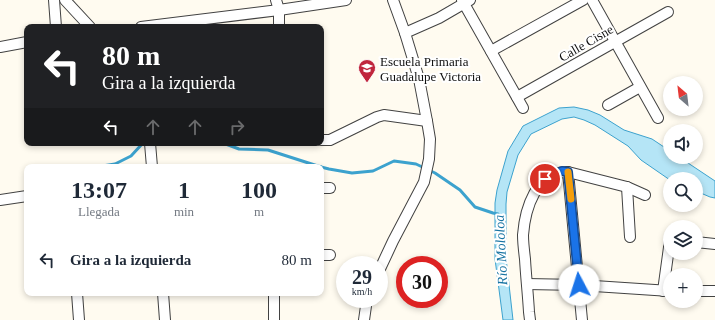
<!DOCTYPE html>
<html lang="es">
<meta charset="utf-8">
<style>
:root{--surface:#fff;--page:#f6f6f7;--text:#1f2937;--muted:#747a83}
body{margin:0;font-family:"Times New Roman",serif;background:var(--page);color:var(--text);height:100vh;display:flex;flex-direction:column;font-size:15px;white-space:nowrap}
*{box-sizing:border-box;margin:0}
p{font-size:13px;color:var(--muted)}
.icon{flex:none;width:22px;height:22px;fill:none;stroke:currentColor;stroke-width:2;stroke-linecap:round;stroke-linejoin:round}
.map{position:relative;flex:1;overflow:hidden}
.drawer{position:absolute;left:24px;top:164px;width:300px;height:132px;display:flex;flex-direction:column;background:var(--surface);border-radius:8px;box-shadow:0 2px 6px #0003}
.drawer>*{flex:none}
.top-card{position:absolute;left:24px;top:24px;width:300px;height:122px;border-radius:8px;box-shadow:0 2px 6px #0003;background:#202124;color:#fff;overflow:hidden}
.needle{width:26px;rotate:332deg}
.fabs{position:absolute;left:663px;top:76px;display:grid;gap:8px}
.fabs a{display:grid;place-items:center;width:40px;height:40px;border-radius:50%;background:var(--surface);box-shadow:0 2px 6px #0003;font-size:20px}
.speed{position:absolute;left:336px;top:256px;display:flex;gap:8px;font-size:20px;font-weight:700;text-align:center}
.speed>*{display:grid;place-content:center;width:52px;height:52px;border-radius:50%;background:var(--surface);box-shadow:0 2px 6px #0003;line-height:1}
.speed small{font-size:10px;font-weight:400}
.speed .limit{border:6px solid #d22;background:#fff;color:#111}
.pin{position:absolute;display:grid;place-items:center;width:34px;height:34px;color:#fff;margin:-17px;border:2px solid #fff;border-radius:50%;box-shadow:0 1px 4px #0007}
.me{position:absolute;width:44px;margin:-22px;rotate:355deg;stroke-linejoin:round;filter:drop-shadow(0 0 3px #0008)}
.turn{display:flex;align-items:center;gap:14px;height:84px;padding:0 12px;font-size:18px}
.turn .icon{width:52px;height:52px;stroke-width:2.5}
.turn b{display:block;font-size:28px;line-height:34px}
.lanes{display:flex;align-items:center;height:38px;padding:0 12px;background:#0003;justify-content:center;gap:20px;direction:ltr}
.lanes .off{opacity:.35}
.eta{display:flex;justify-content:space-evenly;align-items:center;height:68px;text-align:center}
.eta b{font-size:24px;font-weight:800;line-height:28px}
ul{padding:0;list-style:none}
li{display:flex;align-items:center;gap:12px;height:56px;padding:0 12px}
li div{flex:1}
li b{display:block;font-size:15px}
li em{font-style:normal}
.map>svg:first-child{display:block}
.water{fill:#b5e5f6;stroke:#3ca2ce}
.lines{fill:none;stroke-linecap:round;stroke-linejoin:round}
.stream{stroke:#3ca2ce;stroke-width:3}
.street-casing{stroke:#424242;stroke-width:12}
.street{stroke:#fff;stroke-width:10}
.route-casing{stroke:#114b97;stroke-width:10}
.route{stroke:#1a73e8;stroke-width:7}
.slow{stroke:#f59e0b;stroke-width:7}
.labels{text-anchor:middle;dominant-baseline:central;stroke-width:4;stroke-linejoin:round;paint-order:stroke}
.street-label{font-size:13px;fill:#0f0f0f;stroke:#fff}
.poi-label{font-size:13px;fill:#0f0f0f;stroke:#fff;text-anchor:start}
.water-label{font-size:14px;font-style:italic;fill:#1773a2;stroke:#fff}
</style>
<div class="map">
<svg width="715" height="320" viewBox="0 0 715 320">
<rect width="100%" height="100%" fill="#fffbf0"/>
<polygon class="water" points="574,107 588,110 600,115 624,130 652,139 670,151 670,157 679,157 715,181 715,198 710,197 696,191 696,179 670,179 670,180 641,160 628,146 595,125 584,120 574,117 562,119 531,134 518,155 507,192 506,204 506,258 513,320 503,320 495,259 495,203 497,190 508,151 523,126 559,108"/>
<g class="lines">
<g class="stream">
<polyline points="223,143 239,149 268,150 321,167"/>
<polyline points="51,167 69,166 81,167"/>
<polyline points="96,167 115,164 131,156 143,143"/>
<polyline points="321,167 329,169 352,173 373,171 394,161 416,164 435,173 460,190 475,207 493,213 498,214"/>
</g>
<defs>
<g id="street">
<polyline points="54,0 56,27"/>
<polyline points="65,0 90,27"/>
<polyline points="276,0 279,10 279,27"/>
<polyline points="462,0 523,108"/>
<polyline points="592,0 658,118"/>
<polyline points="141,27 279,10 346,0"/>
<polyline points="405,33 439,18 470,0"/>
<polyline points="0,47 27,42"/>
<polyline points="491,51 583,0"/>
<polyline points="517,97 668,12"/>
<polyline points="608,105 640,87"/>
<polyline points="321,140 330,140 377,117 384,115 427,121"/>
<polyline points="150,143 152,167"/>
<polyline points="568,172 582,320"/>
<polyline points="627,187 630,237"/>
<polyline points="321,188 330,188"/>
<polyline points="0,200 27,196"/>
<polyline points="696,242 715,244"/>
<polyline points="321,255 330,255"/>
<polyline points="379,271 393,241 424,182 429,159 430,139 427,121 419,79 405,33 393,0"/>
<polyline points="527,284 579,285 670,291"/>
<polyline points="663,291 670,240"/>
<polyline points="696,291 715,291"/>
<polyline points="77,293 79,320"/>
<polyline points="163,293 165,320"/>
<polyline points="274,293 274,320"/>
<polyline points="364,320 367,299"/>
<path d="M530 320 529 312C528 294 526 277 525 259 524 251 523 243 523 235 525 209 536 171 568 172L627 187 645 195"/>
</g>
</defs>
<use href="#street" class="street-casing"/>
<use href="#street" class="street"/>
</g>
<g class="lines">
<defs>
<polyline id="route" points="545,179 562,171 568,172 579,285"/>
</defs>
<use href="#route" class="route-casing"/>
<use href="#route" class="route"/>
<polyline class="slow" points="568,172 571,199"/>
</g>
<defs>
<symbol id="school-pin" viewBox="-11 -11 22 30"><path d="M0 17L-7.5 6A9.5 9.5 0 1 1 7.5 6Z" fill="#c0263d" stroke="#fff"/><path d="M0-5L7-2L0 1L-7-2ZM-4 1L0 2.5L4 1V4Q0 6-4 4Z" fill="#fff"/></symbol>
</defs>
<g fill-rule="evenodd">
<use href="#school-pin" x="357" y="58" width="20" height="27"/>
</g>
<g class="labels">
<g class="street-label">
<text transform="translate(586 43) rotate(-30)">Calle Cisne</text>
</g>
<g class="poi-label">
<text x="380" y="61">Escuela Primaria<tspan x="380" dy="15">Guadalupe Victoria</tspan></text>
</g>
<g class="water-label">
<text transform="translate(501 250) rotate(-93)">Río Mololoa</text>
</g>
</g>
</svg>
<div class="fabs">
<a><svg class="needle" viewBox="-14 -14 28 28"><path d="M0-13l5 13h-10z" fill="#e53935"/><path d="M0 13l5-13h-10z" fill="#747a83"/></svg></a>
<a><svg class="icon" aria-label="sound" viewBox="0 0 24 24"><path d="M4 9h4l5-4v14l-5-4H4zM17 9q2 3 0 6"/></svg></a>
<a><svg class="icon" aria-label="search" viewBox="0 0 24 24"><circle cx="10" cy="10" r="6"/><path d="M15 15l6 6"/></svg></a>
<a><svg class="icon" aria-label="layers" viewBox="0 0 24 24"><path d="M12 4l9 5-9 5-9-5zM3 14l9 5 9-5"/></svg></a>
<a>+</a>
</div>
<div class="speed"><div>29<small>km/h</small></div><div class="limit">30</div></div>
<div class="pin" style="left:545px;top:179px;background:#d93025"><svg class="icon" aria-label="arrive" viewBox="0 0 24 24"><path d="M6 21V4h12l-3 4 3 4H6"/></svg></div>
<svg class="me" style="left:579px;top:285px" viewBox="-20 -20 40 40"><circle r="19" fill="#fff"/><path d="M0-13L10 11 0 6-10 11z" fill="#1a73e8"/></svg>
<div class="top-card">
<div class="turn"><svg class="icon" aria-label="left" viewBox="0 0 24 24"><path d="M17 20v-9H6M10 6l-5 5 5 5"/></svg><div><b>80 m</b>Gira a la izquierda</div></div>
<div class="lanes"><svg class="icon" aria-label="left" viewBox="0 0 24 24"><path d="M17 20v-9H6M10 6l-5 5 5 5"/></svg><svg class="icon off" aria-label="ahead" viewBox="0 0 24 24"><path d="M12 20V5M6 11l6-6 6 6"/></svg><svg class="icon off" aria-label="ahead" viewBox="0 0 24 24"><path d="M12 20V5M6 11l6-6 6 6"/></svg><svg class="icon off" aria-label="right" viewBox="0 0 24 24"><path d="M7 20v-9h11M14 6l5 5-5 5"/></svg></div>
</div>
<section class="drawer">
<div class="eta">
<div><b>13:07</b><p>Llegada</p></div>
<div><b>1</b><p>min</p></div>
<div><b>100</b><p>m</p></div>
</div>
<ul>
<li><svg class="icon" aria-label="left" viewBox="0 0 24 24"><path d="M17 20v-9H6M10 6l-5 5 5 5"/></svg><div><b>Gira a la izquierda</b></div><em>80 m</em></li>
</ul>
</section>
</div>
